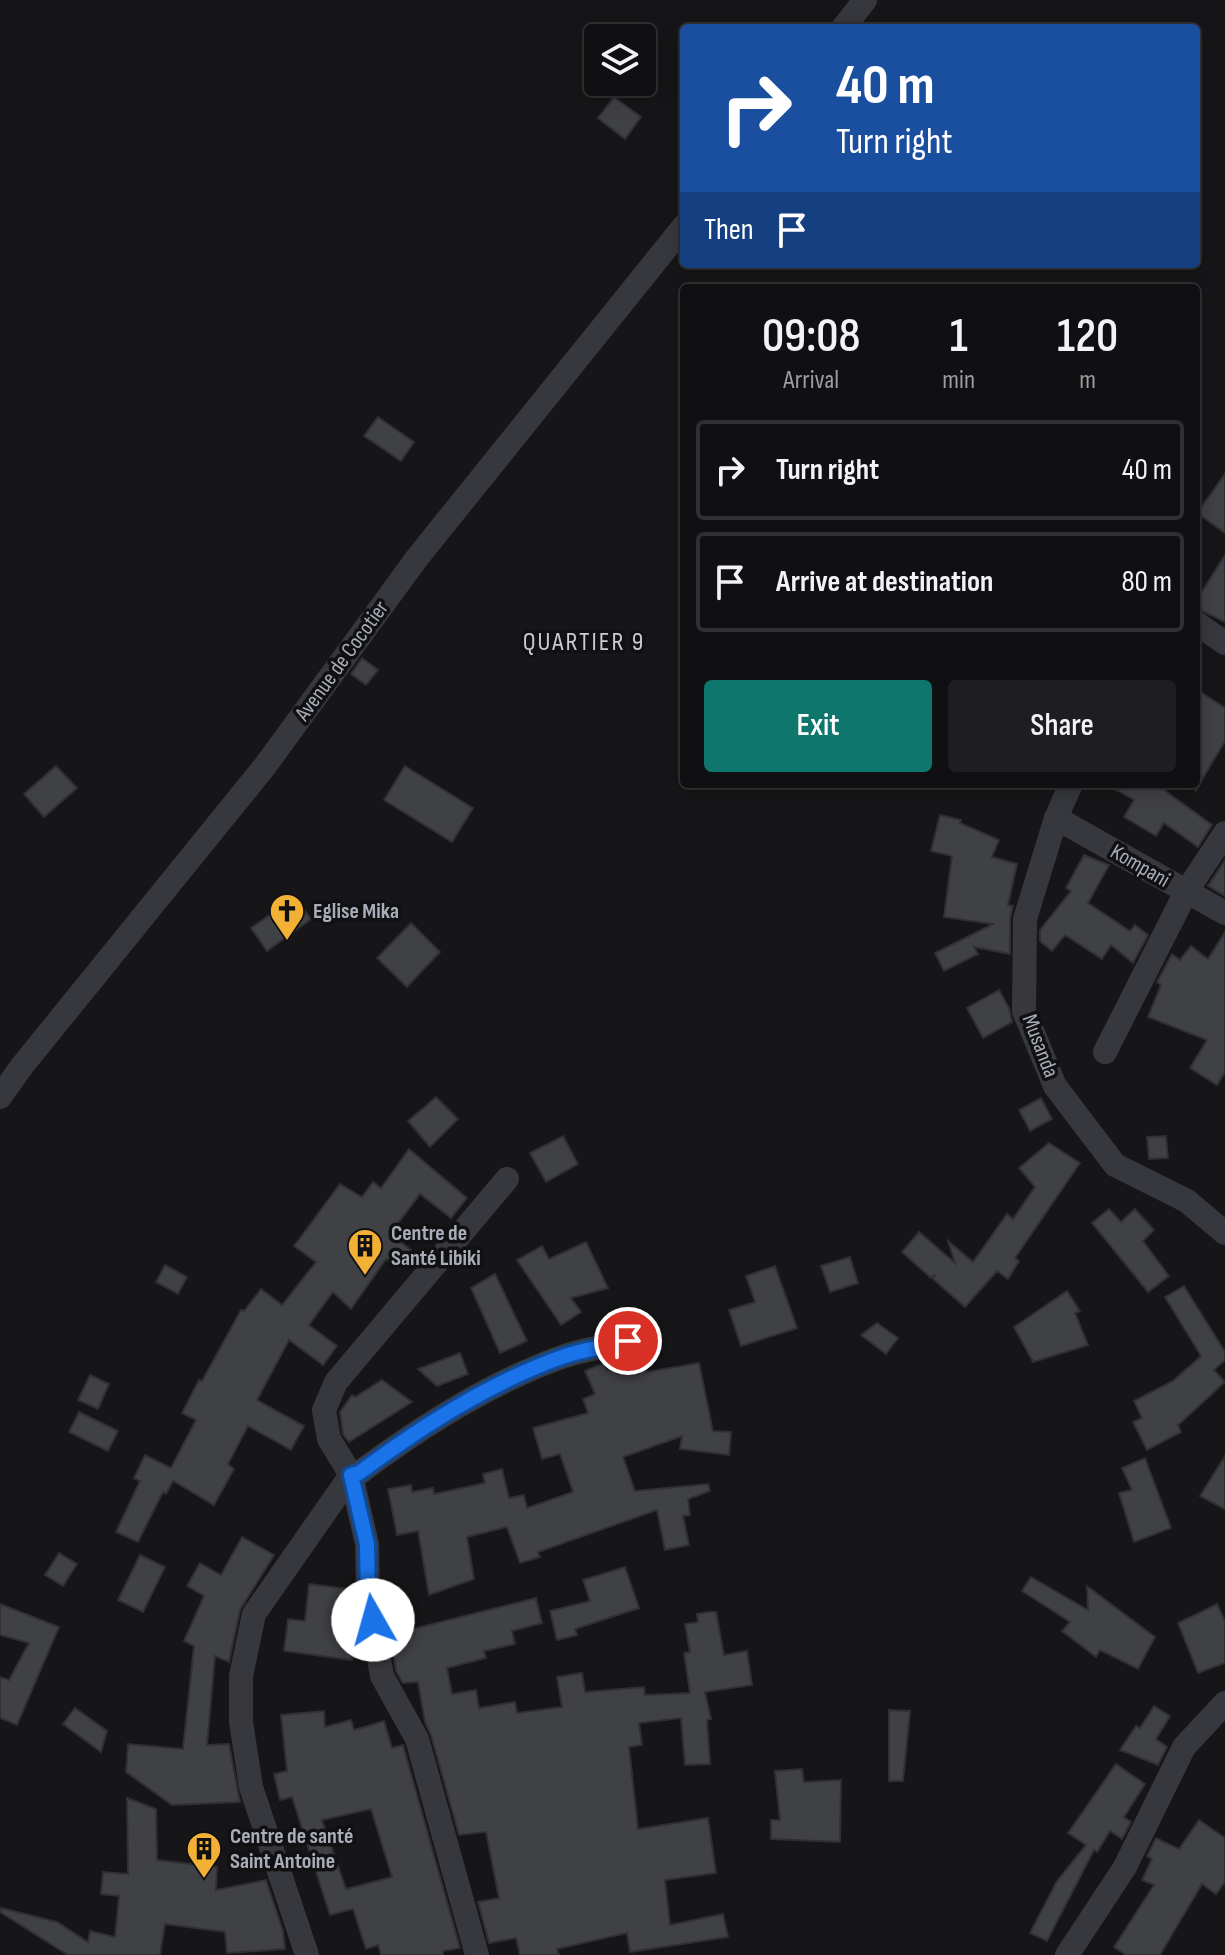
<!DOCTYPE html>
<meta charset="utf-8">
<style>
:root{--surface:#101012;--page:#1e1e20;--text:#f1f3f6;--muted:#9c9d9f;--line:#303032;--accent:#0f766e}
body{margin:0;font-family:"Sofia Sans Condensed",sans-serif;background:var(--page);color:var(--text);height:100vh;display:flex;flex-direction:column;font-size:30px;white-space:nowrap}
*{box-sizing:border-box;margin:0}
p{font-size:26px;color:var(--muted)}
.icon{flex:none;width:44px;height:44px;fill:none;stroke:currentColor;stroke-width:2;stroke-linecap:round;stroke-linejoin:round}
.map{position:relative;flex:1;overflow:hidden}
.sheet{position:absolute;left:680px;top:284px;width:520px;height:504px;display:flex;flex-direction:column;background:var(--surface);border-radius:8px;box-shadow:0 4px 20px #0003,0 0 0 2px var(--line)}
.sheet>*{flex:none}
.top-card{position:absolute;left:680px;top:24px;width:520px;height:244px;border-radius:8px;box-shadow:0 4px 20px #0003,0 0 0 2px var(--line);background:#1a4fa0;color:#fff;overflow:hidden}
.fabs{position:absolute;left:584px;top:24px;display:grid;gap:16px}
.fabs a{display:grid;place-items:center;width:72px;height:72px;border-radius:8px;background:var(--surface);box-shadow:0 4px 20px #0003,0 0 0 2px var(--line);font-size:40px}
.pin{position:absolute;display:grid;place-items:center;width:68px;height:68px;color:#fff;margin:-34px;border:4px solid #fff;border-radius:50%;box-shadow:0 2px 8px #0007}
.me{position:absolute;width:88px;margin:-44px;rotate:353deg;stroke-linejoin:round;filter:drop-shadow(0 0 6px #0008)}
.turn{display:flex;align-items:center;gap:28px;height:168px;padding:0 24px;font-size:36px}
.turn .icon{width:104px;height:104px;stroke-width:2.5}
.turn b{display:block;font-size:56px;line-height:68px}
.then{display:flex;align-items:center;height:76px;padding:0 24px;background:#0003;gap:16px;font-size:30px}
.eta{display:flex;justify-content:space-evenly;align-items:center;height:136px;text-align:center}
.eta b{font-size:48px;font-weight:600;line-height:56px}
.action{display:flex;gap:16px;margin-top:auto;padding:16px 24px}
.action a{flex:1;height:92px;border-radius:8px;background:var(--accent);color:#fff;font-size:32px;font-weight:600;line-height:92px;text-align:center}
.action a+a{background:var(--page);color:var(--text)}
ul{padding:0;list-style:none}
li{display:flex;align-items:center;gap:24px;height:100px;margin:0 16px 12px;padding:0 8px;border:4px solid var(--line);border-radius:8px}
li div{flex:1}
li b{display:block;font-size:30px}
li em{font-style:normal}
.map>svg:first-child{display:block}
.building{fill:#404145;stroke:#303034;stroke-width:2;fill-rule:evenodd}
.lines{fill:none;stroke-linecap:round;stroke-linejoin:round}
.minor{stroke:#37383d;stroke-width:24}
.route-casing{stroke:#114b97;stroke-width:20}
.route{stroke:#1a73e8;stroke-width:14}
.labels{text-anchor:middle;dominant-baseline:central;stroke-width:7;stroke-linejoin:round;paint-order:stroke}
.street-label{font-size:22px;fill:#a8adb8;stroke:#111113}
.poi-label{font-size:22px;font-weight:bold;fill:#a8adb8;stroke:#111113;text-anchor:start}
.quarter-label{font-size:26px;letter-spacing:2px;fill:#c9ccd4;stroke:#111113}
</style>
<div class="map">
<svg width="1225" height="1955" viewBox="0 0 1225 1955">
<rect width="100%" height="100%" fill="#161618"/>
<g class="building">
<polygon points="614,97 641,117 625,139 598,118"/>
<polygon points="378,417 414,442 401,461 364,436"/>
<polygon points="1225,474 1225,533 1197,513"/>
<polygon points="1225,555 1225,622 1196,608 1196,601"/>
<polygon points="362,658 378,670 366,685 351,674"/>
<polygon points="1196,689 1225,708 1225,741 1196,790"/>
<polygon points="56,766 77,788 44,817 24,794"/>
<polygon points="405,766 473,808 452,842 384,800"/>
<polygon points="1106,784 1156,784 1212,825 1198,847 1164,823 1156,836 1124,817 1134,800"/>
<polygon points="940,815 961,820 960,823 999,840 992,857 1017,864 1008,905 1013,906 1010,919 1010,954 974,947 978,954 944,971 935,953 993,924 944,917 952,856 931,851"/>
<polygon points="1084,855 1109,865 1088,903 1130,931 1135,925 1148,935 1133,963 1111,945 1102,959 1065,935 1052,951 1040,941 1040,930 1071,891 1066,888"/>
<polygon points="1225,860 1225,896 1208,886"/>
<polygon points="295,897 311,919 267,951 251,928"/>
<polygon points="411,923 440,952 407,987 377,958"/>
<polygon points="1225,932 1225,1072 1217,1085 1190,1068 1207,1040 1148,1017 1161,985 1157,982 1172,954 1180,960 1191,946 1208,959"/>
<polygon points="999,990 1009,1008 1012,1022 983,1038 967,1008"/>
<polygon points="436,1097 458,1119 430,1147 408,1121"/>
<polygon points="1041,1098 1052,1119 1030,1131 1019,1110"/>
<polygon points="563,1136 578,1164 546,1182 530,1153"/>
<polygon points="1166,1136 1168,1158 1149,1159 1147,1137"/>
<polygon points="1049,1143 1080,1163 1015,1258 1019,1261 1008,1279 997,1271 965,1307 932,1278 936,1275 930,1277 902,1252 919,1232 955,1263 948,1241 973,1262 1007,1214 1013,1219 1035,1187 1019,1168"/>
<polygon points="409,1149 467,1198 451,1218 420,1194 390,1234 411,1250 397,1268 386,1259 351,1309 333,1292 309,1325 337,1346 323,1365 289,1340 257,1400 304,1426 291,1450 248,1426 228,1464 234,1469 214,1505 173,1481 166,1494 163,1492 138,1542 116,1532 140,1481 134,1478 145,1455 171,1468 196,1420 182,1413 199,1380 202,1381 241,1310 244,1311 261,1289 282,1305 316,1262 294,1246 340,1184 362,1197 373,1182 381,1188"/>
<polygon points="1109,1209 1121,1222 1135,1209 1154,1230 1143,1241 1169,1276 1148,1292 1092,1223"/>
<polygon points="586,1242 608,1288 571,1298 581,1312 561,1325 517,1260 542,1246 549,1259"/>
<polygon points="850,1257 858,1283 830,1292 821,1266"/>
<polygon points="165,1265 187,1277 178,1294 156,1282"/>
<polygon points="775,1266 797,1328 741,1346 729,1310 755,1302 746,1276"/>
<polygon points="495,1274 527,1341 500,1353 471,1288"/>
<polygon points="1184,1286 1225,1352 1225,1360 1214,1370 1225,1382 1178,1425 1181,1432 1147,1450 1133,1422 1142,1418 1134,1401 1173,1381 1201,1356 1165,1297"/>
<polygon points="1067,1291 1080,1311 1075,1313 1088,1345 1033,1362 1014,1327"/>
<polygon points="877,1323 898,1338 886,1354 861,1335"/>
<polygon points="460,1353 468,1374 437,1386 418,1369"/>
<polygon points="640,1356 647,1372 699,1363 713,1431 731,1432 729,1455 680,1449 682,1436 623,1457 635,1491 708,1484 710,1491 688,1499 690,1515 683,1516 689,1545 665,1550 657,1510 538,1552 540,1557 520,1563 507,1527 467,1537 474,1579 429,1595 418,1531 397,1535 388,1489 411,1485 412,1492 433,1488 434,1494 485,1483 483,1474 502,1469 509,1498 524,1495 527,1508 573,1492 560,1454 542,1459 533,1428 588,1413 583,1399 595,1394 585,1371 604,1363 607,1370"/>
<polygon points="90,1375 109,1384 98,1409 78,1400"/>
<polygon points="382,1380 412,1402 349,1442 343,1434 340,1412 352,1395 355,1397"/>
<polygon points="79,1412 118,1431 108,1451 69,1432"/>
<polygon points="1225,1456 1225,1509 1200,1496"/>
<polygon points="1145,1458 1171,1528 1134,1542 1119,1493 1132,1490 1122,1468"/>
<polygon points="242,1537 274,1555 240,1610 229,1662 215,1656 207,1745 229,1744 240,1802 172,1805 126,1772 128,1744 183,1749 194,1646 184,1641 204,1596 187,1586 200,1563 221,1575"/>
<polygon points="59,1553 77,1564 63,1586 45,1575"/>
<polygon points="140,1555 165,1567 143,1612 118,1600"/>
<polygon points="625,1567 639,1608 575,1629 577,1635 557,1640 550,1611 590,1601 583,1580"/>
<polygon points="1031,1577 1088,1610 1087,1586 1155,1637 1138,1669 1100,1650 1096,1657 1062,1631 1070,1622 1022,1591"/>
<polygon points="309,1584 349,1589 345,1629 354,1630 352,1660 284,1651 288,1619 305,1621"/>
<polygon points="536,1598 542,1623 512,1631 515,1644 484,1651 486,1658 447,1668 452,1694 476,1690 479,1708 515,1702 517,1713 562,1707 557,1677 582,1673 585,1692 644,1687 645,1695 690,1693 684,1653 690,1652 685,1624 698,1622 697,1614 708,1612 716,1612 724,1655 747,1651 752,1685 705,1692 711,1719 707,1720 710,1764 685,1765 681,1718 639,1723 642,1745 629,1747 638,1829 708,1818 716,1873 665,1880 670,1925 723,1914 728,1937 630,1952 627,1933 557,1949 559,1955 520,1955 516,1938 489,1943 478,1902 499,1898 486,1832 459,1835 431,1735 425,1722 418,1682 403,1683 396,1671 393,1652 399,1652 397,1633"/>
<polygon points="0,1604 59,1627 17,1725 0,1718 0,1677 9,1680 29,1643 0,1635"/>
<polygon points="1217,1604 1225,1621 1225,1663 1198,1673 1178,1623"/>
<polygon points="1154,1706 1170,1716 1156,1739 1167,1747 1158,1765 1120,1750 1136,1726 1140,1728"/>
<polygon points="75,1708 107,1731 101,1752 63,1724"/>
<polygon points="889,1710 910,1711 903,1781 889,1781"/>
<path d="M324 1711 325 1727 351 1720 354 1730 384 1721 392 1748 403 1745 460 1948 443 1951V1955H381L378 1945 366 1949 353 1909 330 1915 292 1797 280 1800 274 1774 287 1771 281 1715ZM371 1809 392 1877 346 1889 322 1820Z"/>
<polygon points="1116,1764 1145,1784 1124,1817 1131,1822 1122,1839 1110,1831 1097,1852 1094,1850 1047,1941 1030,1933 1057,1881 1086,1845 1068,1833"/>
<polygon points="802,1769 804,1782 841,1780 840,1842 771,1839 771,1820 780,1820 775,1771"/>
<polygon points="127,1798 156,1809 157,1860 217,1867 216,1890 266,1880 283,1931 285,1949 227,1953 225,1932 165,1924 160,1955 68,1955 0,1912 1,1908 57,1922 88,1942 90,1931 115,1937 119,1896 101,1894 103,1872 128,1874"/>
<polygon points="1199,1820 1225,1838 1225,1882 1216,1894 1202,1884 1160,1955 1126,1955 1114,1947 1154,1885 1142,1880 1152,1859 1147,1856 1156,1838 1179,1849"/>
</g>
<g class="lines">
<g class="minor">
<polyline points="843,28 865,0"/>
<polyline points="1196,623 1225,643"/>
<polyline points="1071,784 1056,818 1025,919 1024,1011 1055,1086 1115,1165 1187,1201 1225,1233"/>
<polyline points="1056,818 1225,913"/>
<polyline points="1105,1052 1186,892 1225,833"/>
<polyline points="0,1097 22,1066 265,766 417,558 684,226"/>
<polyline points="307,1955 251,1787 241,1722 241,1676 254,1614 351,1475 329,1439 324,1410 336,1382 507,1179"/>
<path d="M477 1955 417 1739 382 1676 368 1597 367 1544 351 1475 359 1473C421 1427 489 1383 562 1357 583 1349 606 1347 628 1341"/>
<polyline points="1067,1955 1125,1867 1184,1747 1225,1703"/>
</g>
</g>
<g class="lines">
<defs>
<path id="route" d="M373 1620 368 1597 367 1544 351 1475 359 1473C421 1427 489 1383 562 1357 583 1349 607 1347 628 1341"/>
</defs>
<use href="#route" class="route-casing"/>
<use href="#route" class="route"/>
</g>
<defs>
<symbol id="church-pin" viewBox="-11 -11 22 30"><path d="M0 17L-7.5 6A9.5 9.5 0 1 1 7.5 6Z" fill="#f2b134" stroke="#111113"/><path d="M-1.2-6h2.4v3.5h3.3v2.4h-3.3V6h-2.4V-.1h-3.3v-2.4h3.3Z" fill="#111"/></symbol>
<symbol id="building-pin" viewBox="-11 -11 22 30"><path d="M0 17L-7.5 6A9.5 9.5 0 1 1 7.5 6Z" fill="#f2b134" stroke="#111113"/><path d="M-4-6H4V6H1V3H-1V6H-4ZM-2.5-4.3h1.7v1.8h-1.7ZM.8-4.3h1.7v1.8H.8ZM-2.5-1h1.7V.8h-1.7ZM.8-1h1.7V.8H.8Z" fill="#111"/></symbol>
</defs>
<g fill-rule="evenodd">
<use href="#church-pin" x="267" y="891" width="40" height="54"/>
<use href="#building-pin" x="345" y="1226" width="40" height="54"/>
<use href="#building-pin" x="184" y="1829" width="40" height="54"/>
</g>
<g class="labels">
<g class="street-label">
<text transform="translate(342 661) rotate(-54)">Avenue de Cocotier</text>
<text transform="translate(1140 866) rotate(30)">Kompani</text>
<text transform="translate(1040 1046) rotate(69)">Musanda</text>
</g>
<g class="poi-label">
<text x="313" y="911">Eglise Mika</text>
<text x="391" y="1233">Centre de<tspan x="391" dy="25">Santé Libiki</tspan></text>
<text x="230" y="1836">Centre de santé<tspan x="230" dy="25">Saint Antoine</tspan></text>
</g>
<g class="quarter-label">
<text x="584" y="642">QUARTIER 9</text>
</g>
</g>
</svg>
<div class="fabs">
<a><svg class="icon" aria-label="layers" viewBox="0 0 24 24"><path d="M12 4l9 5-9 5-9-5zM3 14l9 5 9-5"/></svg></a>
</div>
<div class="pin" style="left:628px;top:1341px;background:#d93025"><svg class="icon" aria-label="arrive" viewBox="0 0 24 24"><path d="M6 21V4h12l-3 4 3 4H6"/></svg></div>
<svg class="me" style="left:373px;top:1620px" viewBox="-20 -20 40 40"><circle r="19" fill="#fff"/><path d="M0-13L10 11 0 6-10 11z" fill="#1a73e8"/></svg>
<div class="top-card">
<div class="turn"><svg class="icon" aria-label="right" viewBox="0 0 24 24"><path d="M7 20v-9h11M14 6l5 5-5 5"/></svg><div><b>40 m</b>Turn right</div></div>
<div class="then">Then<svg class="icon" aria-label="arrive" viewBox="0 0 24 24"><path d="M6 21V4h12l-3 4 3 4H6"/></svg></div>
</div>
<section class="sheet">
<div class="eta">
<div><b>09:08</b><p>Arrival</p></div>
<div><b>1</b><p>min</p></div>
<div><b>120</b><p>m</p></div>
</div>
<ul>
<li><svg class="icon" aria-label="right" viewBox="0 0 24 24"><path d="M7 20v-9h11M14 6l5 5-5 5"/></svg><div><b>Turn right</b></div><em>40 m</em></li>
<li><svg class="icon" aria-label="arrive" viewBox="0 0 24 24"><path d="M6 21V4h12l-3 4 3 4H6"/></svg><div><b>Arrive at destination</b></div><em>80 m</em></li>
</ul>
<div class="action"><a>Exit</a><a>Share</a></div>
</section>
</div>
